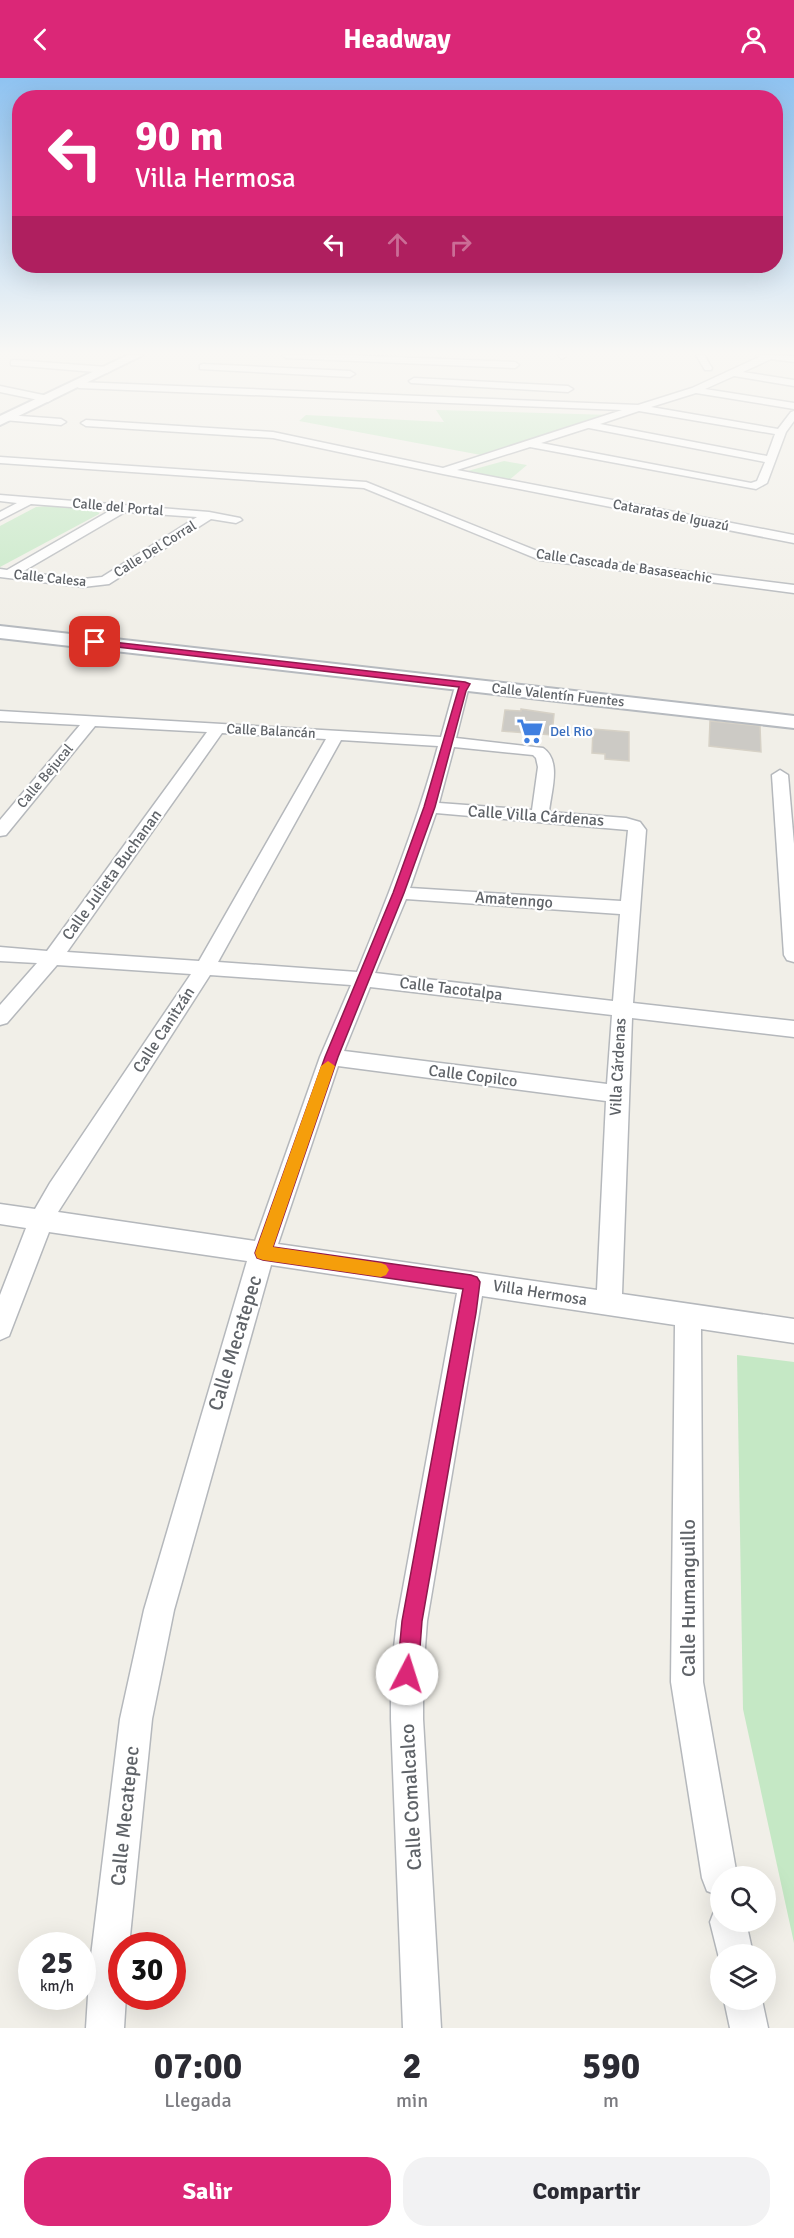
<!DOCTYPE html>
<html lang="es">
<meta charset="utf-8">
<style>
:root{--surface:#fff;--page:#f2f2f3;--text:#2b2b33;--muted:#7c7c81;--accent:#db2777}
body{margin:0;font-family:Signika,sans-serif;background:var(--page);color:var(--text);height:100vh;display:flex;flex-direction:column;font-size:22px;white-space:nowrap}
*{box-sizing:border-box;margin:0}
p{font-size:20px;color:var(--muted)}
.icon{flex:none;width:33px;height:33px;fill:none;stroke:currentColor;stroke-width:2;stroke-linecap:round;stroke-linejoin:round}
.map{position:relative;height:1950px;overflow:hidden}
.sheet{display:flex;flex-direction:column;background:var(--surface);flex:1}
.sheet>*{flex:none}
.top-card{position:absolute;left:12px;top:12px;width:771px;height:183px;border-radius:24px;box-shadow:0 6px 24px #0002;background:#db2777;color:#fff;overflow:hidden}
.buttons{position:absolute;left:710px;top:1788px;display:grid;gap:12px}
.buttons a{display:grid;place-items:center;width:66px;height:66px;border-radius:50%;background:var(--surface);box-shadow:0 6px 24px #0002;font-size:30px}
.speed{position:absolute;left:18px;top:1854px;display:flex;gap:12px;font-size:30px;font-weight:700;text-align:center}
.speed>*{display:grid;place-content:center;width:78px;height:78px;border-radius:50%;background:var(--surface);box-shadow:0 6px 24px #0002;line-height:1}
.speed small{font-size:15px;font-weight:400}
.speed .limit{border:9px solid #d22;background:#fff;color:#111}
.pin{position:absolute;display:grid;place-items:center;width:51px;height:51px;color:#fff;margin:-26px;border-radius:12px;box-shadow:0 3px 9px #0006}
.me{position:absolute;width:66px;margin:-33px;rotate:5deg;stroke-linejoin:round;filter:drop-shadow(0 0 4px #0008)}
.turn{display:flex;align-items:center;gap:21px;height:126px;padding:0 24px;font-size:27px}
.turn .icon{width:78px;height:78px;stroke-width:2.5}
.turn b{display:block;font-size:42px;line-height:51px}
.lanes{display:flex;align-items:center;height:57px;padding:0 24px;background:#0003;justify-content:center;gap:30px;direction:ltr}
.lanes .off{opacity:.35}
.eta{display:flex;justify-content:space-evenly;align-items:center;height:102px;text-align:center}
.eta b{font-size:36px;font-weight:800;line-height:42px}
.button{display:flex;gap:12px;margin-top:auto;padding:12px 24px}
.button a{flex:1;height:69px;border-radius:24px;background:var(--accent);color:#fff;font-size:24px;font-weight:800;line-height:69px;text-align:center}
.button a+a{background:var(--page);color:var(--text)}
header{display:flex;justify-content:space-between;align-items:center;height:78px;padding:0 24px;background:var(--accent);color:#fff;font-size:27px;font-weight:800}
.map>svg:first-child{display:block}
.green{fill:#c5e8c5}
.building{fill:#cccac5;stroke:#d6d1c6;stroke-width:1.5}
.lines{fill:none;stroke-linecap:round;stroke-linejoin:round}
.street-casing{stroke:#b5b8bc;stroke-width:3}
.secondary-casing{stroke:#b6babf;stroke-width:4}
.street{fill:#fff;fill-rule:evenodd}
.secondary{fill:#fff;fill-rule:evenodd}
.route{fill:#db2777;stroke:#8e194d;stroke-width:1.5}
.slow{fill:#f59e0b}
.labels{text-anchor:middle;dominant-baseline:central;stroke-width:4.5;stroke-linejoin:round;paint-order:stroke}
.far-street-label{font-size:14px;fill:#5f6368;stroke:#fff}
.far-shop-label{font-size:14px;fill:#366cbe;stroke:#fff;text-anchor:start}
.street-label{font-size:16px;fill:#5f6368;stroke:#fff}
.near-street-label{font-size:20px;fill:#5f6368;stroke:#fff}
</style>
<header><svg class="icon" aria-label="back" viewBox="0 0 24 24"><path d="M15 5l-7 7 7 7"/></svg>Headway<svg class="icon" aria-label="person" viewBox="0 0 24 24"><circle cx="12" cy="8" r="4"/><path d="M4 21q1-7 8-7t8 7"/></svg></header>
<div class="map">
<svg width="794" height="1950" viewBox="0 0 794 1950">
<rect width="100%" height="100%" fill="#f1efe8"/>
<g class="green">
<polygon points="436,332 612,337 481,377 299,343 306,337 444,344"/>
<polygon points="504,383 527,387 508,403 464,394"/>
<polygon points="48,428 100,432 99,436 0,489 0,448 36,429"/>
<polygon points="737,1277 794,1284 794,1865 743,1631"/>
</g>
<g class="building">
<polygon points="521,631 554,636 552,657 502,653 505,632 521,633"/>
<polygon points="710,643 760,648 761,674 709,668"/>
<polygon points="593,651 629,654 629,683 605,681 605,676 592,675"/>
</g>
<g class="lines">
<defs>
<g id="street">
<polygon points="282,277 344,277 515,284 519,287 515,290 286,280"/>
<polygon points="558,277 566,277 566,278 562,281"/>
<polygon points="696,277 704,277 712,290 711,292 705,292"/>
<path d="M756 277 794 278V284L771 281 743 294 794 302V308L734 298 705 311 794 325V331L696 315 651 329 778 351 791 334 794 333V343L786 354 767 405 756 411 530 369 457 392 794 457V465L443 396 273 360 86 348 81 345 86 342 273 354 443 390 622 332 79 310 74 307 79 304 638 327 692 310 759 279ZM639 333 775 356 767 378 600 346ZM588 350H589L765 384 757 403 751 405 541 365Z"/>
<polygon points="14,282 107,289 112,292 107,295 11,287 11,283"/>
<polygon points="203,286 350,293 355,296 350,299 200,291 200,287"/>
<polygon points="414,300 568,308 573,311 568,314 411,305 409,303"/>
<polygon points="0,308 48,318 53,321 48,324 0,314"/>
<polygon points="7,337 61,341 66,344 61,347 4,342 4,338"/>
<polygon points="0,379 366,404 542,475 794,507 794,515 540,482 364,410 0,385"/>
<path d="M0 417 209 434 240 440 242 442 236 445 211 441 109 506 83 509 0 499V491L7 492 111 432 31 426 0 442V434L17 425 0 423ZM125 434 197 439 102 499 83 501 22 494Z"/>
<path d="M465 602 472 606 468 612 456 660 543 670C562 683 551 713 549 734L626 740 640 744 646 752 633 925 794 943V959L632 940 622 1216 794 1241V1265L701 1251 703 1604 737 1798H720V1818L707 1813 702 1800 671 1604 675 1247 482 1218 427 1543 423 1596V1641L441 1950H403L391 1641V1596L397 1543 457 1215 271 1187 174 1532 152 1641 129 1868H122V1918H126L124 1950H86L90 1886 120 1641 144 1532 247 1183 49 1154 9 1258 0 1262V1217L26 1150 0 1146V1126L35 1131 50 1105 191 896 57 887 7 945 0 947V927L37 885 0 883V869L47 873 207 654 95 648 6 757 0 758V742L80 647 0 643V633L441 659 454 612 460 603ZM222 655 326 661 199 883 67 874ZM341 662 438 668C417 745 388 819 357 894L218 884ZM454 669 533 677 536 680 538 689 532 732 439 725ZM436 735 628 752 621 823 410 810ZM406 821 620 836 613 923 375 895ZM210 897 351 907 320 979 255 1163 58 1134ZM370 909 612 937 607 1006 344 973ZM338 988 606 1023 597 1212 278 1166Z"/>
<polygon points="780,692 788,697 794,766 794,884 787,882 784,877 772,697"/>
<polygon points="720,1829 720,1844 746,1844 753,1876 720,1876 720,1884 710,1844 715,1831"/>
<polygon points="724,1922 762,1922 768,1950 730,1950"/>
</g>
<g id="secondary">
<polygon points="128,277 143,277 0,347 0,338"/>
<polygon points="0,548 794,638 794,650 0,560"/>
</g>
</defs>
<use href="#street" class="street-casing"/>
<use href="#secondary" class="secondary-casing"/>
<use href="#street" class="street"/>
<use href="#secondary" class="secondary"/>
</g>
<linearGradient id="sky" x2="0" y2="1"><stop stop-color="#8fc3f1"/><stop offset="0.5" stop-color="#f9f8f5"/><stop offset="1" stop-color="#f9f8f5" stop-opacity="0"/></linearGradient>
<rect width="794" height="550" fill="url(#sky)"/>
<polygon class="route" points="95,562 465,604 470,606 466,613 435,729 404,815 338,979 273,1169 471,1197 477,1199 480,1204 476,1235 422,1543 418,1596 415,1604 407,1607 400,1604 397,1596 402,1543 463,1211 263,1182 257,1180 255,1175 325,979 393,815 424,729 459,609 92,566 92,563"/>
<polygon class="slow" points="328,983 335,988 273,1169 381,1185 386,1187 389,1192 386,1197 381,1199 263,1182 257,1180 255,1175 321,988"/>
<defs>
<symbol id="supermarket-bare" viewBox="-9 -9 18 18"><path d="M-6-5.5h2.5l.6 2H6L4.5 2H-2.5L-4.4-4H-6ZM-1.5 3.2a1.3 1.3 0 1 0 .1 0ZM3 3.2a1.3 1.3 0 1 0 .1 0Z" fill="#3f7fe0" stroke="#fff" stroke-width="2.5" paint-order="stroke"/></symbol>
</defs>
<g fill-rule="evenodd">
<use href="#supermarket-bare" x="511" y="634" width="38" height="38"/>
</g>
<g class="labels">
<g class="far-street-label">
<text transform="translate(118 429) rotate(5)">Calle del Portal</text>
<text transform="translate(671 437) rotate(11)">Cataratas de Iguazú</text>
<text transform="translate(155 471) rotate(-32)">Calle Del Corral</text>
<text transform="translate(624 488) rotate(8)">Calle Cascada de Basaseachic</text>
<text transform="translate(50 500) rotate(6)">Calle Calesa</text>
<text transform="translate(558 617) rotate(6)">Calle Valentín Fuentes</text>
<text transform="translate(271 653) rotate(3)">Calle Balancán</text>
<text transform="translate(45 698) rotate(-50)">Calle Bejucal</text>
</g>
<g class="far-shop-label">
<text x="550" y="653">Del Rio</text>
</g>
<g class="street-label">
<text transform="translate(536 738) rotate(4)">Calle Villa Cárdenas</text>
<text transform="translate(112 797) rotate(-54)">Calle Julieta Buchanan</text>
<text transform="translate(514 822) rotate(4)">Amatenngo</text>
<text transform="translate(451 911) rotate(7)">Calle Tacotalpa</text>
<text transform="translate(164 952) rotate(-57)">Calle Canitzán</text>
<text transform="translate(618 989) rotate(-87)">Villa Cárdenas</text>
<text transform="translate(473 998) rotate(7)">Calle Copilco</text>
<text transform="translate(540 1215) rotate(9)">Villa Hermosa</text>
</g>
<g class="near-street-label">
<text transform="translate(235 1265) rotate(-73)">Calle Mecatepec</text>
<text transform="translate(688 1520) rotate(-90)">Calle Humanguillo</text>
<text transform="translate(411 1719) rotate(-93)">Calle Comalcalco</text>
<text transform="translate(125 1738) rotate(-84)">Calle Mecatepec</text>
</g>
</g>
</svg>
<div class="buttons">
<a><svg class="icon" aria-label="search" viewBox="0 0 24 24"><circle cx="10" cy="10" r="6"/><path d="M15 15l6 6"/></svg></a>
<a><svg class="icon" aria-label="layers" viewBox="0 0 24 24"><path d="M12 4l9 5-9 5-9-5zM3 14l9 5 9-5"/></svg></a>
</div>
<div class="speed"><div>25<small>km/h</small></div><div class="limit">30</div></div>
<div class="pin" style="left:95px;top:564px;background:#d93025"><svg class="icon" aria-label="arrive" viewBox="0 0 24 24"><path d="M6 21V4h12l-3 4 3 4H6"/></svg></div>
<svg class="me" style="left:407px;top:1596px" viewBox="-20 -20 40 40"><circle r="19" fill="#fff"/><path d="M0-13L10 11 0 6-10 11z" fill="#db2777"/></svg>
<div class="top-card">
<div class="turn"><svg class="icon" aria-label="left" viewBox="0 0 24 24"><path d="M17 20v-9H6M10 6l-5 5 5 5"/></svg><div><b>90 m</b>Villa Hermosa</div></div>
<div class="lanes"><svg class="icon" aria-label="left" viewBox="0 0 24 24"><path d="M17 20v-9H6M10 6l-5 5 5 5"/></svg><svg class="icon off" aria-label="ahead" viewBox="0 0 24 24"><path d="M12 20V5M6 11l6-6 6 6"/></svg><svg class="icon off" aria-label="right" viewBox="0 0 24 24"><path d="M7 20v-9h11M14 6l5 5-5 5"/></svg></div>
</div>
</div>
<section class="sheet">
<div class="eta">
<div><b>07:00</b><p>Llegada</p></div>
<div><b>2</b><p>min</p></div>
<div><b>590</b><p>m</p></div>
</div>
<div class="button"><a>Salir</a><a>Compartir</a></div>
</section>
